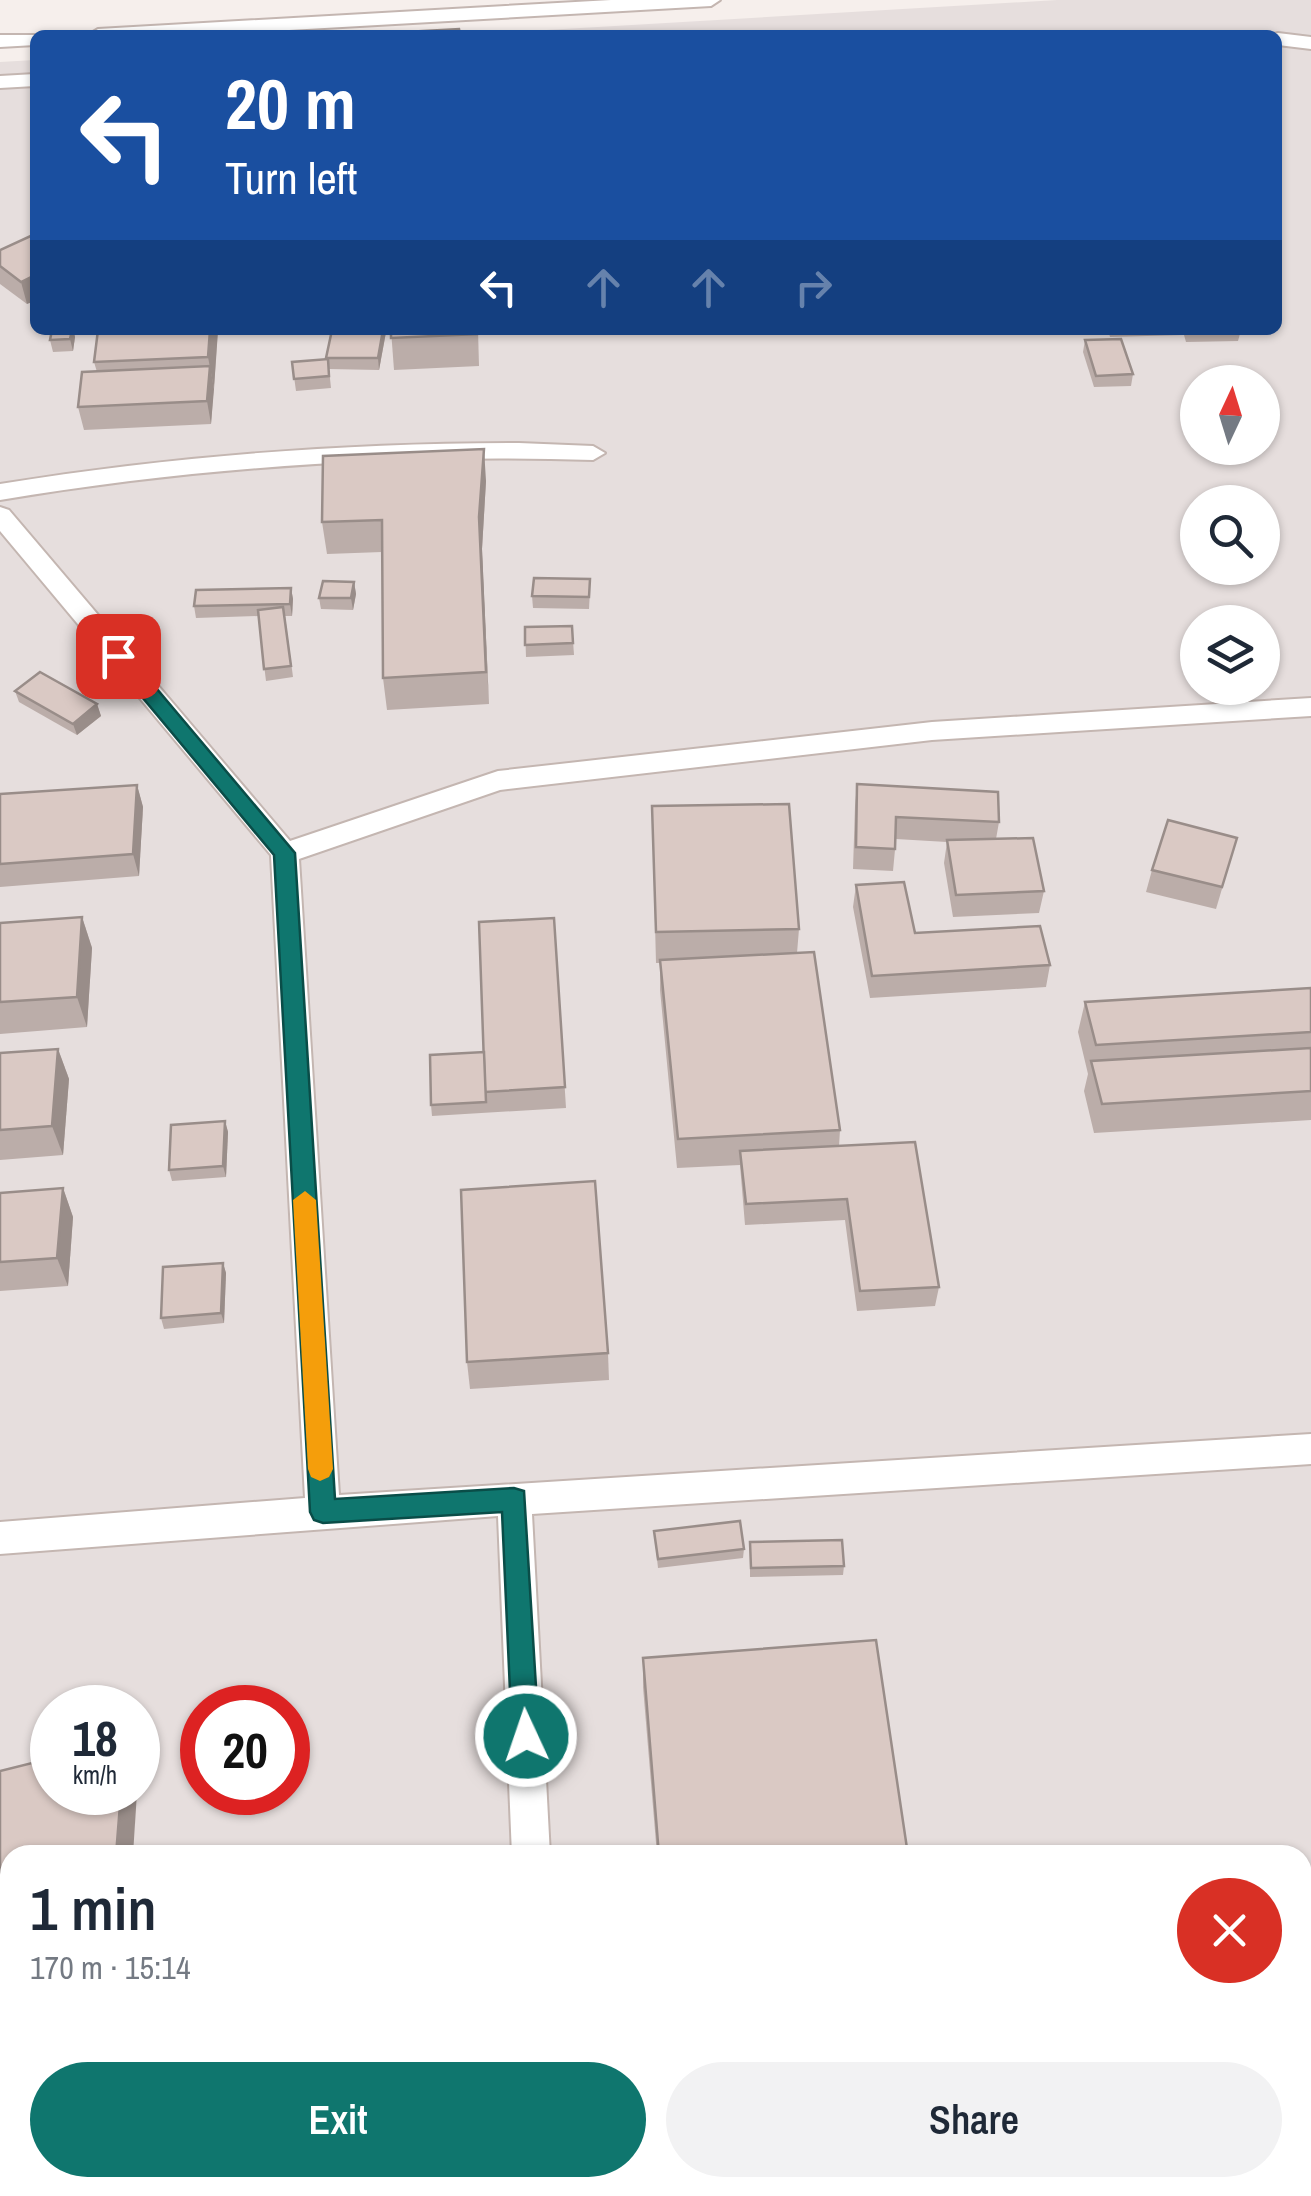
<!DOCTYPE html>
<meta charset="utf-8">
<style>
:root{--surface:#fff;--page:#f2f2f3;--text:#1f2937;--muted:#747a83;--accent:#0f766e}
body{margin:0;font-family:"Archivo Narrow",sans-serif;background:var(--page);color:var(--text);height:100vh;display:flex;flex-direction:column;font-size:38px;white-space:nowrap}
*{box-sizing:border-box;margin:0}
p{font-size:32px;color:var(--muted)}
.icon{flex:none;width:55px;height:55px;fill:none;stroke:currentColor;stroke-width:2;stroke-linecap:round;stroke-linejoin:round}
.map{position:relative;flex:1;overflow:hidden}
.drawer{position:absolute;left:0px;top:1845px;width:1312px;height:352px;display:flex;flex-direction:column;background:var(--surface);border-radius:30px 30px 0 0;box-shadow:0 2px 8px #0004}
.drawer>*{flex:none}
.top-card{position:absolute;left:30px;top:30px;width:1252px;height:305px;border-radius:15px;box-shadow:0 2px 8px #0004;background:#1a4fa0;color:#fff;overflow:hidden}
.needle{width:65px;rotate:4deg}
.buttons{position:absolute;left:1180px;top:365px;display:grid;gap:20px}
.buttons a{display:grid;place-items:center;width:100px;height:100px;border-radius:50%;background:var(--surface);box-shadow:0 2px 8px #0004;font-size:50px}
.speed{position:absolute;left:30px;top:1685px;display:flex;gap:20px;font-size:50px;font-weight:700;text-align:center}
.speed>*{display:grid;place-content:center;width:130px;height:130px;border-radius:50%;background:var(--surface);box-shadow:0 2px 8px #0004;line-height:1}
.speed small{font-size:25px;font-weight:400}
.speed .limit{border:15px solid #d22;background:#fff;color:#111}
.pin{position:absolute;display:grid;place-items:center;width:85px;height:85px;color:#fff;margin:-42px;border-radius:20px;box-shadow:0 5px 15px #0006}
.me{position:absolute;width:110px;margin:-55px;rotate:357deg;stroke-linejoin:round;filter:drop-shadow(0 0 8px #0008)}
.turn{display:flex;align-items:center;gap:35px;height:210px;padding:0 30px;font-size:45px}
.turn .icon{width:130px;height:130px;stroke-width:2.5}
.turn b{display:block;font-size:70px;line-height:85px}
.lanes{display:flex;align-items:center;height:95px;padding:0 30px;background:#0003;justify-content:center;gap:50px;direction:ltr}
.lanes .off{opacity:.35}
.round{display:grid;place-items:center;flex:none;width:105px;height:105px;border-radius:52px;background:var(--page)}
.overview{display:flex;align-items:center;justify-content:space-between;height:170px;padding:0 30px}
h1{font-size:60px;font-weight:600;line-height:75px}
.cta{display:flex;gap:20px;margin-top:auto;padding:20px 30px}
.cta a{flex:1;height:115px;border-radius:60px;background:var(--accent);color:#fff;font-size:40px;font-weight:600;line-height:115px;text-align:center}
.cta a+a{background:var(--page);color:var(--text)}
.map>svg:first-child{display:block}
.industrial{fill:#e6dedd;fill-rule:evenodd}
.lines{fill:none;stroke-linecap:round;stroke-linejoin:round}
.lane-casing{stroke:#c4b6b1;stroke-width:4}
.lane{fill:#fff;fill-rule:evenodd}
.wall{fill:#bbada9}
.shaded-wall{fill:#998d89}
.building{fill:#dac9c4;stroke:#998d89;stroke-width:2.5}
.route{fill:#0f766e;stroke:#0a4d48;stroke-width:2.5}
.slow{fill:#f59e0b}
</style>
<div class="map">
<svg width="1311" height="2196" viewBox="0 0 1311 2196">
<rect width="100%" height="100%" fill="#f6efec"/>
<path class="industrial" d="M1057 0H1311V2196H0V62L35 60V330H1278V35H461ZM1198 382H1262V448H1198ZM1198 502H1262V568H1198ZM1198 622H1262V688H1198ZM52 1708H138V1792H52ZM202 1708H288V1792H202ZM10 1855H1302V2188H10Z"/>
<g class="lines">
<defs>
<g id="lane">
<polygon points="611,0 720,0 711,6 199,35 88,35 98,29"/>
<polygon points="1278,33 1311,37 1311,49 1278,45 1278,35 1271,35"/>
<polygon points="0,35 42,35 35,35 35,45 0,47"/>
<polygon points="35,74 35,86 0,88 0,76"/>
<path d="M519 443 593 446 605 453 593 460C393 454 197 467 0 500V484C172 456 344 443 519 443Z"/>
<polygon points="0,507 9,510 290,841 498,771 932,722 1311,698 1311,716 932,740 500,790 299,859 339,1495 1311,1434 1311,1464 532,1514 550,1855 512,1855 498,1516 0,1554 0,1522 305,1498 271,855 0,531"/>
<polygon points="527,2188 567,2188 568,2196 526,2196"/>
</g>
</defs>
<use href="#lane" class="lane-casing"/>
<use href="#lane" class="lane"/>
</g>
<g class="wall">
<polygon points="35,234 27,304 0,284 0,250"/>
<polygon points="98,330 218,330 211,424 84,430 78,407 97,372 94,362"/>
<polygon points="332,330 386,332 379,370 329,369 331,388 296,391 292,362 327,359"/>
<polygon points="391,330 478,330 479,366 394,370"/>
<polygon points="1108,330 1241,330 1238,341 1186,342 1184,335 1110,337"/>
<polygon points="75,337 73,351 53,352 50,340"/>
<polygon points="1085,340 1133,374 1131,386 1094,387 1083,352"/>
<polygon points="486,481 482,549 489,704 387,710 383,678 382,552 327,554 322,522"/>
<polygon points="354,582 356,594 353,610 321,609 319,598"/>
<polygon points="291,588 293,599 292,616 285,616 293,677 266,681 258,616 196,618 194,606"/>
<polygon points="590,590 589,609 533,608 532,596"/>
<polygon points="572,626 574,655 526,657 525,627"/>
<polygon points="15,691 97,704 101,716 77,735 19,702"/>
<polygon points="857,784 999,822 996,839 1044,891 1039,913 953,917 944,863 947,842 896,839 893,871 853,869 855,806"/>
<polygon points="137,785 143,807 139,876 0,887 0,794"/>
<polygon points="652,806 799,929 797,953 840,1130 839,1146 939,1287 935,1306 857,1311 845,1220 745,1225 740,1165 677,1168 660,990 660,963 656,963"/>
<polygon points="1237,838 1216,909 1146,892 1152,870"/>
<polygon points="856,885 915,933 1050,965 1046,987 870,998 853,907"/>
<polygon points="82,917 92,948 87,1027 0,1034 0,923"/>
<polygon points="554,918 566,1108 432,1116 431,1105 484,1052"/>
<polygon points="1311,988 1311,1120 1094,1133 1084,1091 1088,1074 1078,1032 1085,1002"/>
<polygon points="58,1049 69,1079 63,1155 0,1160 0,1053"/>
<polygon points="225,1121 228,1132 226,1177 172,1181 169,1170"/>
<polygon points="63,1188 73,1217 68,1286 0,1291 0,1193"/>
<polygon points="223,1263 226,1273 224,1323 164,1329 161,1318"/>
<polygon points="608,1353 609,1380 470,1389 467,1362"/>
<polygon points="654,1531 744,1549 743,1558 658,1568"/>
<polygon points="750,1542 844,1566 843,1575 750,1577"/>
<polygon points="643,1658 908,1855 657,1855 643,1687"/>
</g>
<g class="shaded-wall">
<polygon points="35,275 35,301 27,304 21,282"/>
<polygon points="72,330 74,330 75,337 73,351 70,339"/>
<polygon points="210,330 218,330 214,389 208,357"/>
<polygon points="383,330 385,330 386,332 379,370 378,358"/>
<polygon points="210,366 214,389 211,424 207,401"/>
<polygon points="484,449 486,481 482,549 489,704 479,517"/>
<polygon points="354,582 356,594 353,610 351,598"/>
<polygon points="291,588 293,599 292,616 290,604"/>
<polygon points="97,704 101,716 77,735 73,724"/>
<polygon points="137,785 143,807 139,876 133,854"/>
<polygon points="82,917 92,948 87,1027 77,997"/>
<polygon points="58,1049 69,1079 63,1155 52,1126"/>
<polygon points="225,1121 228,1132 226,1177 223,1166"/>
<polygon points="63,1188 73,1217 68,1286 57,1258"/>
<polygon points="223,1263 226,1273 224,1323 221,1313"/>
<polygon points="121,1792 137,1792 133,1855 116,1855"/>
<polygon points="91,2188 108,2188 108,2196 90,2196"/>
</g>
<g class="building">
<polygon points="459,29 460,35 406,35 406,32"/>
<polygon points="35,234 35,275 21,282 0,266 0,250"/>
<polygon points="52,330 72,330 70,339 50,340"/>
<polygon points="98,330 210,330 208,357 94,362"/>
<polygon points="332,330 383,330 378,358 326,358"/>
<polygon points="391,330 477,330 477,334 391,338"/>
<polygon points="1121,339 1133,374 1096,376 1085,340"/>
<polygon points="328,359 329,376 294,379 292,362"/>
<polygon points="210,366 207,401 78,407 82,372"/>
<polygon points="484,449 479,517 486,672 383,678 382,520 322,522 323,456"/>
<polygon points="534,578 590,579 589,597 532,596"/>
<polygon points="323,581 354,582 351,598 319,598"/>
<polygon points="291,588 290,604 194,606 196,590"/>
<polygon points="283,607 291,666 264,669 258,610"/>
<polygon points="572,626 573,643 525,645 525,627"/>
<polygon points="40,672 97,704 73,724 15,691"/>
<polygon points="857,784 998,792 999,822 896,817 895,849 856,847"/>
<polygon points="137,785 133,854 0,864 0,794"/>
<polygon points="789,804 799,929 656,932 652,806"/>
<polygon points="1168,820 1237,838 1222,887 1152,870"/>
<polygon points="1033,838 1044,891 956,895 947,840"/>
<polygon points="904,882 915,933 1040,926 1050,965 872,976 856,885"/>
<polygon points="82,917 77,997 0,1002 0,923"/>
<polygon points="554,918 565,1087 485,1092 479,922"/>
<polygon points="814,952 840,1130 678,1139 660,960"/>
<polygon points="1311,988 1311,1032 1096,1045 1085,1002"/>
<polygon points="1311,1048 1311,1091 1102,1104 1091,1061"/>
<polygon points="58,1049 52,1126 0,1130 0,1053"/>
<polygon points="484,1052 486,1102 431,1105 430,1055"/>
<polygon points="225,1121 223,1166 169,1170 171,1125"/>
<polygon points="915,1142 939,1287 860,1291 847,1199 746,1204 740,1151"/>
<polygon points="595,1181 608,1353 467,1362 461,1190"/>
<polygon points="63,1188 57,1258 0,1262 0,1193"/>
<polygon points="223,1263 221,1313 161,1318 163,1267"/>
<polygon points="740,1521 744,1549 658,1559 654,1531"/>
<polygon points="842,1540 844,1566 751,1568 750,1542"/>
<polygon points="876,1640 908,1855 659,1855 643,1658"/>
<polygon points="52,1758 52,1792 121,1792 116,1855 10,1855 10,2188 91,2188 90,2196 0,2196 0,1771"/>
</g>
<polygon class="route" points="118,649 125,651 295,853 335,1499 514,1488 524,1491 539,1736 535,1746 526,1750 516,1746 512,1736 502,1512 323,1523 314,1520 310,1512 274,855 112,661 109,656"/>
<polygon class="slow" points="305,1191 316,1200 333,1469 329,1477 320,1481 311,1477 308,1469 293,1200"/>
</svg>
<div class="buttons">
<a><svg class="needle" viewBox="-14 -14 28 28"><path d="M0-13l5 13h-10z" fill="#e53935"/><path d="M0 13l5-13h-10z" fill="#747a83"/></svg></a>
<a><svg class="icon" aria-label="search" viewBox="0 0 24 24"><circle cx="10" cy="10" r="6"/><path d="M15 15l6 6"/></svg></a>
<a><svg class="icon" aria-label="layers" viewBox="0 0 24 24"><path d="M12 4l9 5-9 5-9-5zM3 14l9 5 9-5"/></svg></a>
</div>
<div class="speed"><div>18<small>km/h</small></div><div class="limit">20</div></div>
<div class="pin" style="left:118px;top:656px;background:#d93025"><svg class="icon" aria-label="arrive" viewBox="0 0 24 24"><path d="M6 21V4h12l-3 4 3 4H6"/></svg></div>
<svg class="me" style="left:526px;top:1736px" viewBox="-20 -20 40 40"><circle r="17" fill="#0f766e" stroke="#fff" stroke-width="3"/><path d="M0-11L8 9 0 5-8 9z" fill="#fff"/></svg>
<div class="top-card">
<div class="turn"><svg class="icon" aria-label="left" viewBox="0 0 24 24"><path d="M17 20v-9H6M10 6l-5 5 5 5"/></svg><div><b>20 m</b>Turn left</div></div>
<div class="lanes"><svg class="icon" aria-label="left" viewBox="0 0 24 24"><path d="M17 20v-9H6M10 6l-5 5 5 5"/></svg><svg class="icon off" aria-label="ahead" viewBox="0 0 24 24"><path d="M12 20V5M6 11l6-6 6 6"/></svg><svg class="icon off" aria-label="ahead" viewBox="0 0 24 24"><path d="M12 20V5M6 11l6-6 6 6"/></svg><svg class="icon off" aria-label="right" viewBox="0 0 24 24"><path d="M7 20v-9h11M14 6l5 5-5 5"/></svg></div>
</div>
<section class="drawer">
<div class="overview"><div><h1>1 min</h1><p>170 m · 15:14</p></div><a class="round" style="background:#d93025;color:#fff"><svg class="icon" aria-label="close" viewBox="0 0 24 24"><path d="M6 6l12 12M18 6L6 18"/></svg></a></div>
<div class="cta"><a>Exit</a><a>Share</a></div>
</section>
</div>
